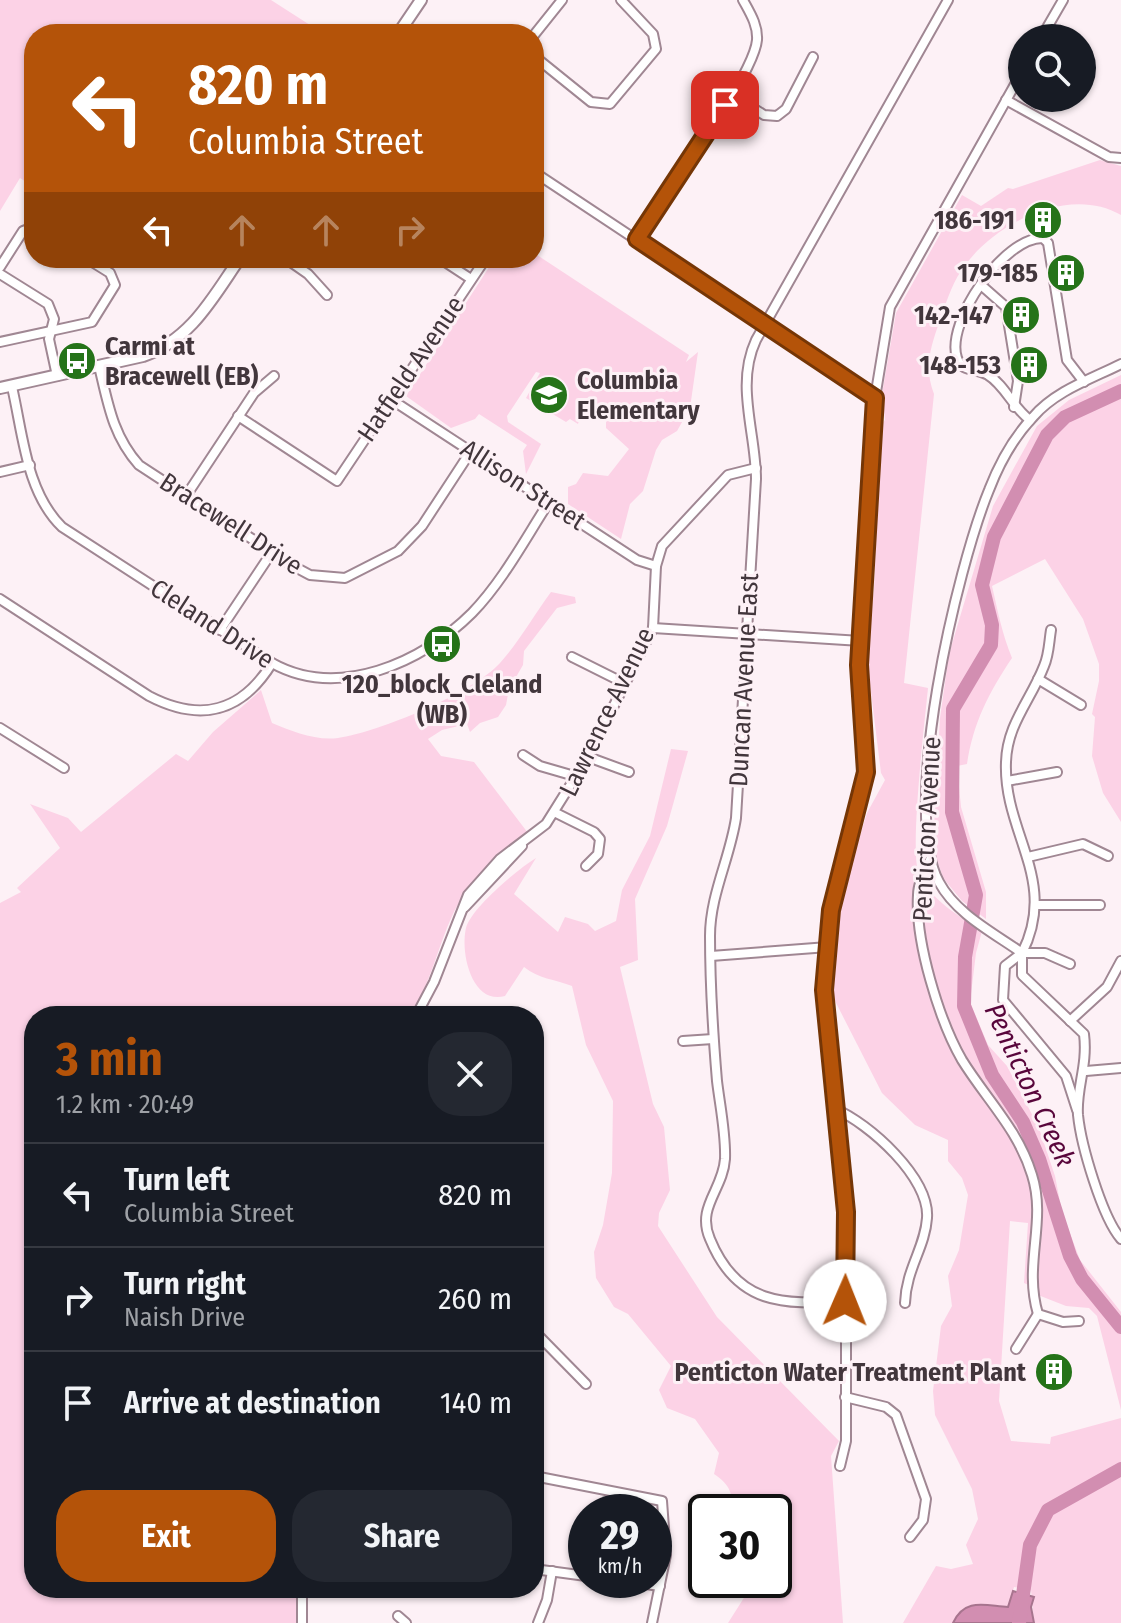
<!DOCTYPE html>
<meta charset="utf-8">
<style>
:root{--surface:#171b24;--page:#242831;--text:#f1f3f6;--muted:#9ea1a6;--line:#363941;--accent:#b45309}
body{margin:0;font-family:"Fira Sans Condensed",sans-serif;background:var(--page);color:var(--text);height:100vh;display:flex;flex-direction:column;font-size:30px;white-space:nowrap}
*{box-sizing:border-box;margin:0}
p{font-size:26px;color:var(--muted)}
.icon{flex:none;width:44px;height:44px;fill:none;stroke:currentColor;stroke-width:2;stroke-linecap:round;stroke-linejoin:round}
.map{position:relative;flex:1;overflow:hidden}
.side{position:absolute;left:24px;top:1006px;width:520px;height:592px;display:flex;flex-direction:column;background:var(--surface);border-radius:32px;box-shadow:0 2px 6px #0004}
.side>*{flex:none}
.top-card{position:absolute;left:24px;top:24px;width:520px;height:244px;border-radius:32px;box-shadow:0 2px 6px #0004;background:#b45309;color:#fff;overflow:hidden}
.tools{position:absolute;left:1008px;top:24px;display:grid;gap:16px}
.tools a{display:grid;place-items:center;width:88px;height:88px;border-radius:50%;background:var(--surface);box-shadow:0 2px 6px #0004;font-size:40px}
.speed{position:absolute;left:568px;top:1494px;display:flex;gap:16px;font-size:40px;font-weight:700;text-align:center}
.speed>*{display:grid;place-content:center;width:104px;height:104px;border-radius:50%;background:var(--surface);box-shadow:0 2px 6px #0004;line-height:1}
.speed small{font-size:20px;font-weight:400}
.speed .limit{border:4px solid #111;border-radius:12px;background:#fff;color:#111}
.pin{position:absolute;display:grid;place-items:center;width:68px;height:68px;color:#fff;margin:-34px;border-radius:16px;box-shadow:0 4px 12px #0006}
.me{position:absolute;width:88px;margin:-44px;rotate:1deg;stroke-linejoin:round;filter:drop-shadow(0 0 6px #0008)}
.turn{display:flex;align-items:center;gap:28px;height:168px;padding:0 32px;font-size:36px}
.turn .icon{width:104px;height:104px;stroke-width:2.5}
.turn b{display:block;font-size:56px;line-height:68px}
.lanes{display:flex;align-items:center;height:76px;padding:0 32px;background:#0003;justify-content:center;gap:40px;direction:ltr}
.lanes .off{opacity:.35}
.round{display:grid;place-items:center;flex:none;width:84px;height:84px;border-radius:32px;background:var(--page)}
.overview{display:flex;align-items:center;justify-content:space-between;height:136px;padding:0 32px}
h1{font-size:48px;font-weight:700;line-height:60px;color:var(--accent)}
.primary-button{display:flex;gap:16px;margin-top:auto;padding:16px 32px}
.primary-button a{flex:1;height:92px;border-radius:32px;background:var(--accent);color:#fff;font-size:32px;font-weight:700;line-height:92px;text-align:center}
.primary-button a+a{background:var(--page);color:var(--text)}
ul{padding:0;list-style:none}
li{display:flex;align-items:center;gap:24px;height:104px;padding:0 32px;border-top:2px solid var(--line)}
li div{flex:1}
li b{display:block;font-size:30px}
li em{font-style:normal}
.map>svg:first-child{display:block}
.green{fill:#fcd2e6}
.water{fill:#d28eb1;stroke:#a7748e;stroke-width:2}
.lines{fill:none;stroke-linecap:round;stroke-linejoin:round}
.river{stroke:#d28eb1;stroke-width:14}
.minor-casing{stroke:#a08793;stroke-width:12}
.tertiary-casing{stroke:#a08793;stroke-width:14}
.minor{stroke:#fff;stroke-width:8}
.tertiary{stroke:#fff;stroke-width:10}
.route-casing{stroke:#753606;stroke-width:20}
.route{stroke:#b45309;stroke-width:14}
.labels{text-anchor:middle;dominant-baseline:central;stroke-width:6;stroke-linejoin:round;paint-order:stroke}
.poi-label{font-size:26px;font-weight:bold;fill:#42363c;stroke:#fdf1f6;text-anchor:end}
.street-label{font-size:26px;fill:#42363c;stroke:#fdf1f6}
.water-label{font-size:28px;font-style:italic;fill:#58063b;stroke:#fdf1f6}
</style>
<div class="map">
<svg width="1121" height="1623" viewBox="0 0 1121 1623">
<rect width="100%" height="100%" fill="#fdf1f6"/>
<g class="green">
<polygon points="0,0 271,0 324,34 34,34 34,187 20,178 0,211"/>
<path d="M1100 160 1121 166V215C1068 184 991 225 961 271 951 286 945 306 939 323 930 349 924 368 934 394L904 683 928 688C925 720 909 853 919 874 932 901 958 915 982 931L976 953 970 1002 988 1045 1007 1066 1039 1128 1055 1176 1062 1212 1080 1260 1121 1312V1410L1097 1316 1089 1308 1066 1306 1038 1295 1037 1289 1024 1283 1028 1223 1010 1221 999 1401 1011 1441 1050 1444 1051 1437 1121 1418V1623H1034L1031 1590 1014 1587 1008 1608C986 1606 965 1597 953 1623H903L936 1566 951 1569 973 1564 966 1545 978 1519 972 1489 935 1415 933 1391 941 1326 952 1306 948 1276 959 1250 968 1195 962 1178 948 1161V1140L915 1125 882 1093 832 995 838 912 845 883 867 813 885 780 881 773 866 652 874 588 881 425 885 420 882 394 896 313 962 195 981 206 1008 188 1013 189Z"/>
<polygon points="534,253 689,355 686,362 698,352 690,408 677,431 662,440 656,450 643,491 630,504 621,539 568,504 568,487 576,484 583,473 608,476 629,449 606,428 606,419 580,417 578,424 570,419 566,422 526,398 540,373 536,372 507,416 508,422 541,444 526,474 523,451 527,445 479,414 475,419 451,428 406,396 495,258 534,258"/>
<path d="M1121 375V822L1103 793 1092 756 1095 717 1092 714 1099 681V664L1083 619 1045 559 992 586C998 612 1002 634 1012 658 989 692 973 723 967 764L957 766 961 807 986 892V919L962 901 943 878 933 847 940 718 949 654 993 506 1037 426 1069 400Z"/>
<path d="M551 592 575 597 576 603 557 608 524 651 523 665 509 689 506 705 498 717 480 723 470 732 467 724 442 730 428 739 441 756 474 762 528 833C504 857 468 883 453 914 437 948 431 985 409 1016H34V1588H297L296 1623H0V903L21 892 17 888 60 848 30 804 68 818 81 832 176 754 188 761 213 732 261 690 272 723C292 731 315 741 338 738 379 732 473 693 500 663 519 642 534 615 551 592Z"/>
<path d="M671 749 688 751 667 826 635 899 638 960 620 967 653 1104 664 1127 670 1190 659 1213 658 1226 717 1317 839 1441 831 1456 843 1623H728L747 1593 739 1580H774V1512H732C733 1493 730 1485 714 1474L719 1453 695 1419 667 1408 659 1390 671 1366 628 1314 614 1307 596 1278 594 1252 603 1225 612 1173 613 1101 586 1045 572 986C554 979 539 979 524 967L505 996C472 1005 460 953 466 928 471 908 518 869 536 858L514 894 558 932 565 917 588 924 595 931 616 921 622 890 650 836Z"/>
</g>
<path class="water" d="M1013 1591 1034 1597 1031 1607 1034 1623H953C965 1597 986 1606 1008 1607Z"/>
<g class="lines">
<g class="river">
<polyline points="1121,391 1065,417 1047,435 994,537 982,585 992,625 991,645 953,709 952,812 976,895 965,957 964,1006 992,1075 1023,1122 1039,1159 1070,1256 1082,1279 1121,1327"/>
<polyline points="1019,1623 1030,1545 1048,1510 1121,1469"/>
</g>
<defs>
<g id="minor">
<polyline points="534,35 562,0"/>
<polyline points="1041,38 1063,0"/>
<polyline points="534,56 591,102 610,104 656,49 653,34 621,0"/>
<polyline points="731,94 764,115 777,116 786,109 813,57"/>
<polyline points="1006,100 1109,157 1121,158"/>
<polyline points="534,172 875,398"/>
<path d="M637 239C661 202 754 76 757 40 758 25 750 13 743 0"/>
<polyline points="285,258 308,274 327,295"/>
<polyline points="439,258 471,279"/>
<polyline points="0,267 23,231 34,227"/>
<polyline points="0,274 48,304 54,319 49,339 57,376"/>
<polyline points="981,285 1006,307 1018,381 1014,407"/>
<polyline points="0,342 92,322 115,285 110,273 86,258"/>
<path d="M1121 364C1091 379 1055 391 1033 417 1014 437 999 464 989 490 957 568 900 809 939 882 956 914 994 933 1022 953V975L1084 1034C1088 1066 1076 1088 1078 1115 1081 1145 1102 1217 1121 1239"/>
<path d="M99 366C108 404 113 436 139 465L295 567 310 575 345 578 398 551 422 526 471 451"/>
<path d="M12 387C23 434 26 492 62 527L272 663C338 700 422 663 472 613 503 581 525 539 549 502"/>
<polyline points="392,400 637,560 656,566"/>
<polyline points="238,416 337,481 486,258"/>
<path d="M1030 420C1013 408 1005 385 988 375 977 368 962 373 957 358 945 322 1004 237 1043 238L1048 243 1067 360 1084 382"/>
<polyline points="0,472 30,465"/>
<polyline points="186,496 254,393 274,376"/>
<path d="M0 599 149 696C201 723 242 712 272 663"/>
<polyline points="653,628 861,641"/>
<polyline points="220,630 272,552"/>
<path d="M1051 630C1049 642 1049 655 1044 666 1031 700 1007 724 1006 762 1003 833 1059 880 1022 953H1045L1070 964"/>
<polyline points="572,657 626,684"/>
<polyline points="1038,679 1081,705"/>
<polyline points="0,728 64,768"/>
<polyline points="523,755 540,766 578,777"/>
<polyline points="588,757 629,772"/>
<polyline points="1007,781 1057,772"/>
<polyline points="556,813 594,832 600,839 598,854 586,866"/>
<polyline points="1028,857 1083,844 1108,856"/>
<path d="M930 860C925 871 918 883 918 895 915 941 939 1020 962 1060 986 1099 1018 1129 1032 1175 1047 1222 1023 1264 1038 1314L1063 1322 1079 1321"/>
<polyline points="1037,905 1100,905"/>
<polyline points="465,907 522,846"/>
<polyline points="1022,953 1005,966 1003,1000 1066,1076 1077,1110"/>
<polyline points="711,956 828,947"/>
<polyline points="416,1016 434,982 468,895 500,859 546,824 588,757 653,628 656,566 662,546 728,475 756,468"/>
<polyline points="1070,1021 1107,987 1121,961"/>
<polyline points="683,1041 713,1039"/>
<polyline points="1086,1071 1121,1068"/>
<path d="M835 1109C869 1123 930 1178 927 1218 925 1248 906 1269 905 1303"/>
<path d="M845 1301C783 1305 737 1305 710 1239 696 1207 723 1190 725 1159 726 1134 720 1106 717 1081 713 1033 710 984 710 936 710 895 730 858 736 818L756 479C756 433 735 385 756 340L948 0"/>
<polyline points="534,1331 586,1384"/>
<polyline points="1016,1349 1038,1314"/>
<polyline points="845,1397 886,1407 896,1415 926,1499 923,1520 910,1537"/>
<polyline points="840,1466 846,1441 846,1212 824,990 831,910 866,772 859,665 875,398 890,307 1022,72"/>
<polyline points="534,1476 662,1501 666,1555 652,1623"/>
<polyline points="534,1569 586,1576"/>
<polyline points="617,1580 660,1586"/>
<polyline points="398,1616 406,1623"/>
<polyline points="302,1623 302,1588"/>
<polyline points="538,1623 547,1600 552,1571"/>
</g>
<g id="tertiary">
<polyline points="398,34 421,0"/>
<path d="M0 388 143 356C191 340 213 297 240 258"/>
</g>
</defs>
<use href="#minor" class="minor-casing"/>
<use href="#tertiary" class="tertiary-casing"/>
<use href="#minor" class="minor"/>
<use href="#tertiary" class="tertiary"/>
</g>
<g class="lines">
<defs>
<polyline id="route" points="725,105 637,239 875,398 859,665 866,772 831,910 824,990 846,1212 845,1301"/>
</defs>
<use href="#route" class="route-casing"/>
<use href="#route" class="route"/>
</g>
<defs>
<symbol id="building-disc" viewBox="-11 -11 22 22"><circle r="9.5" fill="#257319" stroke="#fdf1f6"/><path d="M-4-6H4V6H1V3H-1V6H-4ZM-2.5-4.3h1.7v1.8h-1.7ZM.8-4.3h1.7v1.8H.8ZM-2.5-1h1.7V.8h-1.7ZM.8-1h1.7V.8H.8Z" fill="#fff"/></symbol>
<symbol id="bus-disc" viewBox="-11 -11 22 22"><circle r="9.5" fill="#257319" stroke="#fdf1f6"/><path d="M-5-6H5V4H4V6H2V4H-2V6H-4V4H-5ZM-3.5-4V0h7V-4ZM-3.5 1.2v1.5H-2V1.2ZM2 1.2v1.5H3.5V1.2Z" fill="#fff"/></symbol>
<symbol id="school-disc" viewBox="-11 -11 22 22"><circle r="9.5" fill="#257319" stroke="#fdf1f6"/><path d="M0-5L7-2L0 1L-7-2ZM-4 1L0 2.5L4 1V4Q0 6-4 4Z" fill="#fff"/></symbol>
</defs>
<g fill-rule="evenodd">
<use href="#building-disc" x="1021" y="198" width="44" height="44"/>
<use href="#building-disc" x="1044" y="251" width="44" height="44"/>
<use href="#building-disc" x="999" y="293" width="44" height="44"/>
<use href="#bus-disc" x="55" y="339" width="44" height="44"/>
<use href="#building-disc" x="1007" y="343" width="44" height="44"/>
<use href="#school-disc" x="527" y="373" width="44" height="44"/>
<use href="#bus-disc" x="420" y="622" width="44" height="44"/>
<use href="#building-disc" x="1032" y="1350" width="44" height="44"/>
</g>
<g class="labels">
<g class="poi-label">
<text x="1015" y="220">186-191</text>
<text x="1038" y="273">179-185</text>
<text x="993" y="315">142-147</text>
<text x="105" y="346" text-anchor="start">Carmi at<tspan x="105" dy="30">Bracewell (EB)</tspan></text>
<text x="1001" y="365">148-153</text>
<text x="577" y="380" text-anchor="start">Columbia<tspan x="577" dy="30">Elementary</tspan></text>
<text x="442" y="684" text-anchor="middle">120_block_Cleland<tspan x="442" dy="30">(WB)</tspan></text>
<text x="1026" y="1372">Penticton Water Treatment Plant</text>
</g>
<g class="street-label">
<text transform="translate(411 369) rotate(-56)">Hatfield Avenue</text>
<text transform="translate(523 485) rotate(33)">Allison Street</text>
<text transform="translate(231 524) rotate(33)">Bracewell Drive</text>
<text transform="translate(212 624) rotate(33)">Cleland Drive</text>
<text transform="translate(744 680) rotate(-87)">Duncan Avenue East</text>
<text transform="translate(607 712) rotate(-64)">Lawrence Avenue</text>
<text transform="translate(927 829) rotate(-87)">Penticton Avenue</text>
</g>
<g class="water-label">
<text transform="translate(1030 1085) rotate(65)">Penticton Creek</text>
</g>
</g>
</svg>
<div class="tools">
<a><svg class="icon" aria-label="search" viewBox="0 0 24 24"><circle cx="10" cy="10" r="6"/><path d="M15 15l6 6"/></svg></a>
</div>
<div class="speed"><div>29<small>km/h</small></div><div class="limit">30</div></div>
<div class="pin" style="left:725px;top:105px;background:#d93025"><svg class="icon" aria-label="arrive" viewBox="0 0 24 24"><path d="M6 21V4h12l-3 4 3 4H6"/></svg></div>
<svg class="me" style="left:845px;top:1301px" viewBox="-20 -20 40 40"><circle r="19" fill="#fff"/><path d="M0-13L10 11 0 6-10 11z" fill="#b45309"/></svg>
<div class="top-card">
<div class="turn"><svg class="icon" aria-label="left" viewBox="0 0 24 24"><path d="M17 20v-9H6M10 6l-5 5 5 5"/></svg><div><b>820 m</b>Columbia Street</div></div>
<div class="lanes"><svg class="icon" aria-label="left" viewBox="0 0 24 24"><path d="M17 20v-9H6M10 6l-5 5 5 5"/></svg><svg class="icon off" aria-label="ahead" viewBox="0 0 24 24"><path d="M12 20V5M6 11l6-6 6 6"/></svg><svg class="icon off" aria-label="ahead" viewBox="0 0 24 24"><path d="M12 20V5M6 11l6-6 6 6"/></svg><svg class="icon off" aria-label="right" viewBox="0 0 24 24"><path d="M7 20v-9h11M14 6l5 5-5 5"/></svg></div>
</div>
<section class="side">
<div class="overview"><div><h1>3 min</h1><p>1.2 km · 20:49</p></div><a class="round"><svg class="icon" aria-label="close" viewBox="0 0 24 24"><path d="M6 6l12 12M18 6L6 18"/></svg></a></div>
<ul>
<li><svg class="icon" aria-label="left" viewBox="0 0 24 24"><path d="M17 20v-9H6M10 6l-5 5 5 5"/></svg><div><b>Turn left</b><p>Columbia Street</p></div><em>820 m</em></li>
<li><svg class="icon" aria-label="right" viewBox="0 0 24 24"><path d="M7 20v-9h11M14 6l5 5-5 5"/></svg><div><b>Turn right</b><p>Naish Drive</p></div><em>260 m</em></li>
<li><svg class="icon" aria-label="arrive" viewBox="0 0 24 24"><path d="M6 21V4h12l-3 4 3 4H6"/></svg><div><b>Arrive at destination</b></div><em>140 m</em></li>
</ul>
<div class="primary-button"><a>Exit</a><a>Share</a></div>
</section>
</div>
